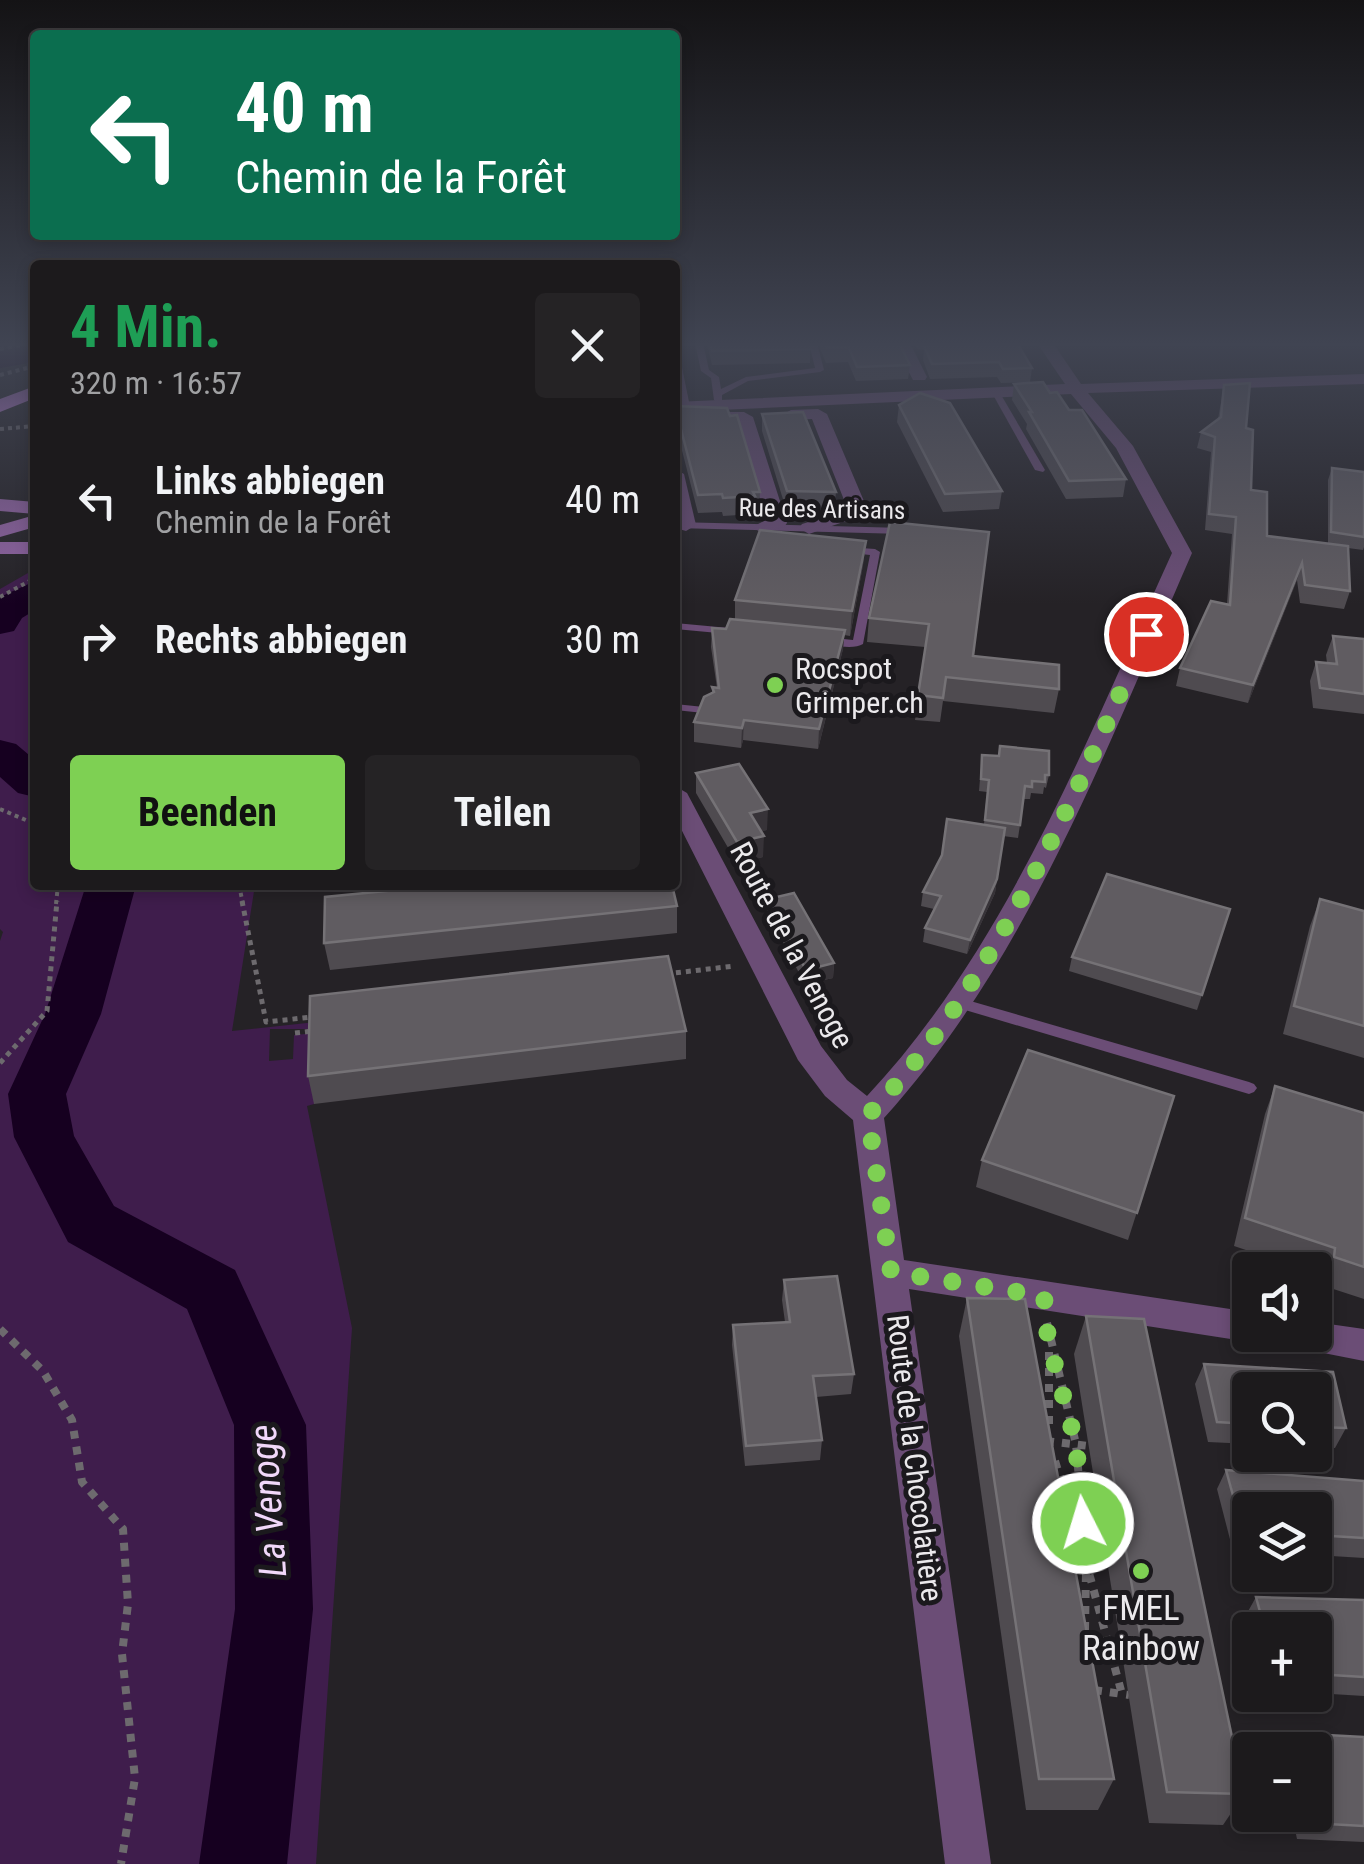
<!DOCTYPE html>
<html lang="de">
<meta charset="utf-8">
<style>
:root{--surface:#1c1a1c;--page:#252325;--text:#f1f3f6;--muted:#a0a1a3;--line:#3a383b;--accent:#7ed053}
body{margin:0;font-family:"Roboto Condensed",sans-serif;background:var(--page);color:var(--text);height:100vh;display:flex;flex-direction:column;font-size:38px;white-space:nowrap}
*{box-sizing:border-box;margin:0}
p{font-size:32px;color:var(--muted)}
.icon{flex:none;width:55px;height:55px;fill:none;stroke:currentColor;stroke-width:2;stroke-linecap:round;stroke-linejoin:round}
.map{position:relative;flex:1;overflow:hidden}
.panel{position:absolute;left:30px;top:260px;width:650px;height:630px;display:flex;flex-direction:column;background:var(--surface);border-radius:10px;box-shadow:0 5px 15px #0003,0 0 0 2px var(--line)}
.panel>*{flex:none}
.banner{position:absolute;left:30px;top:30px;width:650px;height:210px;border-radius:10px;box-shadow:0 5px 15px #0003,0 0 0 2px var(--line);background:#0b6e4f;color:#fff;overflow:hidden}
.fabs{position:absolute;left:1232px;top:1252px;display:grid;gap:20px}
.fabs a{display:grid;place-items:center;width:100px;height:100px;border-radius:10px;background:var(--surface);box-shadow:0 5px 15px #0003,0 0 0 2px var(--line);font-size:50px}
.pin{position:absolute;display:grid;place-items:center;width:85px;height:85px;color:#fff;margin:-42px;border:5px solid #fff;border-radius:50%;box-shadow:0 2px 10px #0007}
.me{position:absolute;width:110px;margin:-55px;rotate:355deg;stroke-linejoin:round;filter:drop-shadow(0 0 8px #0008)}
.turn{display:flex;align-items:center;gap:35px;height:210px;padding:0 40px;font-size:45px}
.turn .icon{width:130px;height:130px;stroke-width:2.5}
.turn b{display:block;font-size:70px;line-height:85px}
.round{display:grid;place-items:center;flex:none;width:105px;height:105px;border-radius:10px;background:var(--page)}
.overview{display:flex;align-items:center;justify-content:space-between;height:170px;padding:0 40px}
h1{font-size:60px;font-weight:700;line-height:75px;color:#1e9e55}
.cta{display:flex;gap:20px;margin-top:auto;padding:20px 40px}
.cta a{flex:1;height:115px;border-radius:10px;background:var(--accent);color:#111;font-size:40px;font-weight:700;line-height:115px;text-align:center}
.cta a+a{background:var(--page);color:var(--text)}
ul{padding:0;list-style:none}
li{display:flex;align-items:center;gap:30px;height:140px;padding:0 40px}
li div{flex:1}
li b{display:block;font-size:38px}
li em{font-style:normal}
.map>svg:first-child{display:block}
.green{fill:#3f1d4c}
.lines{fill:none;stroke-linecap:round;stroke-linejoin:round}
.river{fill:#160020;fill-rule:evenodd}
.path-far2{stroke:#6d6a6e;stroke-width:4;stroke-dasharray:4 4;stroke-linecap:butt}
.path-far1{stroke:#6d6a6e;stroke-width:5;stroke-dasharray:5 5;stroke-linecap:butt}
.path{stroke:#6d6a6e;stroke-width:8;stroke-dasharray:8 8;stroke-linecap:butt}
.service{fill:#6b4d76;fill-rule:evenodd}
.minor{fill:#6b4d76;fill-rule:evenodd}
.secondary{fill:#9364a5;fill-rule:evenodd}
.motorway{fill:#ce84ea;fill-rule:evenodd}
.wall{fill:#4f4b50}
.shaded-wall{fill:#373338}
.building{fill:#605c61;stroke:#757276;stroke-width:2.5}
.route{stroke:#7ed053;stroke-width:18;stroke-dasharray:0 32.4}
.poi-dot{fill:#7ed053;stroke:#1b191d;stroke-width:4}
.labels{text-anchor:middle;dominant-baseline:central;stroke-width:10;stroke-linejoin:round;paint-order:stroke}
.far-street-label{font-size:25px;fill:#ebe9ec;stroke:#1b191d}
.poi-label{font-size:30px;fill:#ebe9ec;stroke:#1b191d;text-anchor:start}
.street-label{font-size:30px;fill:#ebe9ec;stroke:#1b191d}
.near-poi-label{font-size:35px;fill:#ebe9ec;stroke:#1b191d}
.near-water-label{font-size:38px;font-style:italic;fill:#f1d8fa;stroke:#1b191d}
</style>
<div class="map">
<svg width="1364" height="1864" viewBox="0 0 1364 1864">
<rect width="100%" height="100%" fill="#252226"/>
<polygon class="green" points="35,569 35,885 255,885 232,1031 316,1022 316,1029 270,1029 269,1061 293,1059 294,1035 316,1033 314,1104 307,1106 352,1328 316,1864 0,1864 0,941 3,932 0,929 0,589"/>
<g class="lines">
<g class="river">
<polygon points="35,344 35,362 0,368 0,350"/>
<polygon points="35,581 35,610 22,618 14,631 0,634 0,597"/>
<polygon points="0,740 16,744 35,760 35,797 18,793 0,777"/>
<polygon points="86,885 136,885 101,1014 66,1094 74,1136 114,1206 235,1270 306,1425 313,1609 287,1864 199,1864 235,1609 234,1425 187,1309 68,1242 14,1137 8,1094 45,1014"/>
</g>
<g class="path-far2">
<polyline points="0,349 32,343"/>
<polyline points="0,375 35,366"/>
<polyline points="0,429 35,426"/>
<polyline points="0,597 35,578"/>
<polyline points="0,809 35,824"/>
<polyline points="239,885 243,904"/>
<polyline points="56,904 58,885"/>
</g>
<g class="path-far1">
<polyline points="242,901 266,1022 312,1017"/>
<polyline points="666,974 734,966"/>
<polyline points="295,1033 313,1031"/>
<polyline points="0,1063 47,1011 57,901"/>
</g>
<g class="path">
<polyline points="1047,1323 1076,1444 1086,1562 1122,1694 1129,1695"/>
<polyline points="0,1329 43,1371 72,1420 82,1482 123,1529 128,1604 122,1654 135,1778 121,1864"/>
<polyline points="1049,1352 1049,1431"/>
<polyline points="1046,1441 1089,1446"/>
<polyline points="1055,1461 1083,1550"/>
<polyline points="1085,1630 1086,1571"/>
<polyline points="1094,1690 1122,1694"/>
</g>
<g class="service">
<polygon points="695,343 703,343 709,370 719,377 721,389 746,377 815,368 809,343 817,343 824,370 820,372 748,381 722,395 722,400 718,403 714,400 711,378 701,371"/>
<polygon points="675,350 679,352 690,407 686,410 682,407 675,372"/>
<polygon points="993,391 1000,393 1045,470 1043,472 1035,470 992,393"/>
<polygon points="887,509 890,510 890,514 859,516 854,513 859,510"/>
<polygon points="675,522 904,528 909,531 904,534 675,528"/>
<path d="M847 547 875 549 880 552 863 644C854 650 829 646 820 640L825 637 853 640 870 555 843 552 842 550Z"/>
<polygon points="675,623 729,628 734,631 729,634 675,629"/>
<polygon points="675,704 704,707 710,710 704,713 675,710"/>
<polygon points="960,998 1249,1082 1254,1084 1257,1088 1254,1092 1249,1094 955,1007 953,1003 955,999"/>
</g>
<g class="minor">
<polygon points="894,343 910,343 927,377 925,380 913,380"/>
<path d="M1037 343H1053L1081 384 1364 374V384L1088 393 1133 446 1192 553C1107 747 1028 959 884 1118L904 1260 1250 1312V1335H1264L1250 1342 909 1289 991 1864H945L853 1120 825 1096 798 1060 675 817V786L687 793 821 1046 847 1080 867 1096C1007 947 1088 737 1172 553L1116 448 1071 394 675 412V402L1065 384Z"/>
<polygon points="818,409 827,414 869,513 809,534 799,528 802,524 848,510 812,419 791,420 782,415 791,410"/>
<polygon points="713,412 744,412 753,417 787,523 784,527 762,533 752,527 766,520 737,422 707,421 707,413"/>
<polygon points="675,469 684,474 696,525 686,531 679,529 675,518"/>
<polygon points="1315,1322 1364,1329 1364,1361 1288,1346 1283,1335 1315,1335"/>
</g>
<g class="secondary">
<polygon points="0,499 35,502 35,514 0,511"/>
<polygon points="35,515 35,527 0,537 0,525"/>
<rect x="0" y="542" width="35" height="12"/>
</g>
<polygon class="motorway" points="35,386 35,398 0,412 0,399"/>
</g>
<g class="wall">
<polygon points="707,343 810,343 810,363 712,365"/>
<polygon points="818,343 899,343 910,365 908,379 856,381 848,362 826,363"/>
<polygon points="913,343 1017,343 1032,368 1030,382 1001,383 997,377 930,379 923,360 924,350 917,349"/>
<polygon points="1014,384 1050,393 1069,410 1126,479 1123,497 1066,499 1026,429 1027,424 1012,400"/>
<polygon points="1224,385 1246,428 1251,490 1267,536 1328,543 1328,480 1332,468 1364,472 1364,547 1363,550 1348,548 1350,591 1344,609 1300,603 1297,580 1248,703 1176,686 1180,668 1227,604 1232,534 1205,530 1211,452 1197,448 1201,432 1218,419"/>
<polygon points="899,405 1002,491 999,509 943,512 897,422"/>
<polygon points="675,406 760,492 759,510 754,510 754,514 723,516 722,512 698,513 675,423"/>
<polygon points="762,414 836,492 834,510 786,509 762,431"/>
<polygon points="890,522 973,656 1059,689 1054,713 943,701 940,722 915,720 925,647 867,642 869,618"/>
<polygon points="866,541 863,565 850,636 844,635 843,649 818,749 743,740 741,748 694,742 694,722 712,692 712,687 717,688 711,647 712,628 726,629 735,619 735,600"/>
<polygon points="1333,636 1364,639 1364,714 1313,708 1310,681 1316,662 1327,663 1326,655"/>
<polygon points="1000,746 1049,775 1046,788 1044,787 1043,794 1031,793 1030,799 1024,799 1018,838 1003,836 995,893 967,954 923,942 925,928 934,909 921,906 923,892 984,824 987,792 979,791 982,755 998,756"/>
<polygon points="696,773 767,830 761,831 763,857 737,863 696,793"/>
<polygon points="768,899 834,963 833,978 805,984 767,913"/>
<polygon points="1320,899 1364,911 1364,1058 1283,1034 1310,926"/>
<polygon points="677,906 677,933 330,970 324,943"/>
<polygon points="1230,909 1197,1010 1069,971 1072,957"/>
<polygon points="686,1031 686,1059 314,1104 308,1076"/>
<polygon points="1275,1086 1364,1113 1364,1299 1321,1285 1322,1275 1315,1273 1315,1270 1306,1270 1234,1246 1265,1114"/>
<polygon points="1174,1096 1128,1240 976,1187 982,1160"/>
<polygon points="784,1280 854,1374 851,1394 816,1397 822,1440 820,1460 745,1466 732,1345 733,1325 785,1322 782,1300"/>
<polygon points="967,1298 1114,1779 1098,1810 1026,1810 959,1336"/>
<polygon points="1086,1316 1244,1794 1223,1825 1149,1823 1074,1354"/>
<polygon points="1204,1364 1333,1372 1346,1428 1335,1448 1315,1447 1315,1390 1250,1390 1250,1444 1208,1442 1195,1384"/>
<polygon points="1226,1470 1364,1481 1364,1558 1315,1555 1315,1510 1250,1510 1250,1552 1233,1551 1217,1489"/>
<polygon points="1256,1597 1364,1600 1364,1696 1315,1693 1315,1630 1250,1630 1250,1632 1246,1615"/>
<polygon points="1289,1733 1364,1737 1364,1842 1297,1839 1292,1815 1315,1815 1315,1750 1277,1750"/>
</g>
<g class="shaded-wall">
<polygon points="866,541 863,565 850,636 852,611"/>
<polygon points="1302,563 1297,580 1248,703 1253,685"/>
<polygon points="845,630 843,649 818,749 819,729"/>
<polygon points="744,720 743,740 741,748 742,728"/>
<polygon points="768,809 767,830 749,834 750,813"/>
<polygon points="764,836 763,857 737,863 737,842"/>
<polygon points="997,879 995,893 967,954 970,940"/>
<polygon points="834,963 833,978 805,984 806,970"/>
</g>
<g class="building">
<polygon points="710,343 810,343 811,349 712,351"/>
<polygon points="825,343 899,343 910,365 857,367 849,348 827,348"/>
<polygon points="935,343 1017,343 1032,368 1003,369 999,362 932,364 924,346 934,346"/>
<polygon points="1043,382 1050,393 1057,392 1069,410 1082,410 1126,479 1069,481 1029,412 1032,412 1014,384"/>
<polygon points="1250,383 1246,428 1253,430 1251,490 1267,492 1267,536 1348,546 1350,591 1305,585 1302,563 1253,685 1180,668 1211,601 1230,605 1236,517 1209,514 1215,437 1201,432 1221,417 1224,385"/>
<polygon points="920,393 950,403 1002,491 945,494 899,405"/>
<polygon points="675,406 727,408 730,416 737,415 760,492 753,492 755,496 723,498 722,494 698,495"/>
<polygon points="803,412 836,492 787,491 762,414"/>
<polygon points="1332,468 1364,472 1364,537 1331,532"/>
<polygon points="890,522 989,532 973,656 1059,665 1059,689 946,677 943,698 918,695 929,624 869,618"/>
<polygon points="760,530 866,541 852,611 735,600"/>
<polygon points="730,619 845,630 819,729 744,720 742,728 694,722 704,697 714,692 712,687 719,688 712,628 726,629"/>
<polygon points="1333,636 1364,639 1364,694 1320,688 1316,662 1337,664"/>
<polygon points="1000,746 1049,751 1049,775 1045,775 1045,782 1032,781 1032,787 1025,786 1020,825 985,820 989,780 981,779 982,755 999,756"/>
<polygon points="739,764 768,809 750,813 764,836 737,842 696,773"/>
<polygon points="947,819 1005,828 997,879 970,940 925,928 941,896 923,892 942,855"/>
<polygon points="1107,874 1230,909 1202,995 1072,957"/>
<polygon points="447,885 672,885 677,906 324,943 325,897"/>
<polygon points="794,893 834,963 806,970 768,899"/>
<polygon points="1320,899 1364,911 1364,1026 1294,1006"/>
<polygon points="668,956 686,1031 308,1076 310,996"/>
<polygon points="1028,1050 1174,1096 1137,1213 982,1160"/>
<polygon points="1275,1086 1364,1113 1364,1267 1334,1257 1335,1248 1245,1218"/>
<polygon points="837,1276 854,1374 813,1376 822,1440 746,1446 733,1325 790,1322 784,1280"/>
<polygon points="967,1298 1025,1299 1114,1779 1039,1779"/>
<polygon points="1086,1316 1144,1319 1244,1794 1167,1792"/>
<polygon points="1204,1364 1333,1372 1346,1428 1315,1427 1315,1390 1250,1390 1250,1424 1217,1422"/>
<polygon points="1226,1470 1364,1481 1364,1538 1315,1535 1315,1510 1250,1510 1250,1532 1243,1532"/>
<polygon points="1256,1597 1364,1600 1364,1677 1315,1674 1315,1630 1265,1630"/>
<polygon points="1289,1733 1364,1737 1364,1826 1310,1823 1308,1815 1315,1815 1315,1750 1293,1750"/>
</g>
<linearGradient id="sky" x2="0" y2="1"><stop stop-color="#141315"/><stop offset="0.57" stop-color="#404452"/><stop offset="1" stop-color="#404452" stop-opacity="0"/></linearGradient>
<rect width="1364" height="604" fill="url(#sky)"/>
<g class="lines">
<path class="route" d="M1083 1523 1076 1444 1048 1339 1044 1296 891 1272 868 1115C991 990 1076 795 1146 634"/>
</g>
<g class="poi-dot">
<circle cx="775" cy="685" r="10"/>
<circle cx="1141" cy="1571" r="10"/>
</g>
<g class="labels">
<g class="far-street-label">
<text transform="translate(822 509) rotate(1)">Rue des Artisans</text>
</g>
<g class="poi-label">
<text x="795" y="668">Rocspot<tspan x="795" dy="34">Grimper.ch</tspan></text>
</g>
<g class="street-label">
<text transform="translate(792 945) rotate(62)">Route de la Venoge</text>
<text transform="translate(915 1458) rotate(83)">Route de la Chocolatière</text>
</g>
<g class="near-poi-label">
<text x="1141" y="1608">FMEL<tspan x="1141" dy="40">Rainbow</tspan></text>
</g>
<g class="near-water-label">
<text transform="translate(268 1501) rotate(-94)">La Venoge</text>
</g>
</g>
</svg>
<div class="fabs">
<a><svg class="icon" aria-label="sound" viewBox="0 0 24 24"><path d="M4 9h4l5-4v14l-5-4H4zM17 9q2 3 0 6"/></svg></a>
<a><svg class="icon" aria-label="search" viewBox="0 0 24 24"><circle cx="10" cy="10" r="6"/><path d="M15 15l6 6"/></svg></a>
<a><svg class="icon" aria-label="layers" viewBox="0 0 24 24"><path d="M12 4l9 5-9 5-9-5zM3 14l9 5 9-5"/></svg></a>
<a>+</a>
<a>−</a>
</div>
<div class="pin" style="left:1146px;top:634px;background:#d93025"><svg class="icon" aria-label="arrive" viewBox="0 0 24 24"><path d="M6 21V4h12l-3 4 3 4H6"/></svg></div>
<svg class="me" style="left:1083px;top:1523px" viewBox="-20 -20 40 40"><circle r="17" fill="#7ed053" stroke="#fff" stroke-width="3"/><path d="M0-11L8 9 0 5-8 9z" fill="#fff"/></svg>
<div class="banner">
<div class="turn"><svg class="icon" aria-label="left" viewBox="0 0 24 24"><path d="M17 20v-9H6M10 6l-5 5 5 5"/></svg><div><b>40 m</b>Chemin de la Forêt</div></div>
</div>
<section class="panel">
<div class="overview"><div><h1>4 Min.</h1><p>320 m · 16:57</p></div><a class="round"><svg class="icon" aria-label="close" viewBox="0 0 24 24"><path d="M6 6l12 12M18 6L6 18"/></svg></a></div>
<ul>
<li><svg class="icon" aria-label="left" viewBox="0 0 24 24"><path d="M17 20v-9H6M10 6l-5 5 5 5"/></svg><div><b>Links abbiegen</b><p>Chemin de la Forêt</p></div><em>40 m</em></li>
<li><svg class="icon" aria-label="right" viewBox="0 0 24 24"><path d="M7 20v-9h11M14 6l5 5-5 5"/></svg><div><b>Rechts abbiegen</b></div><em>30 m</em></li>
</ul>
<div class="cta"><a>Beenden</a><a>Teilen</a></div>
</section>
</div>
